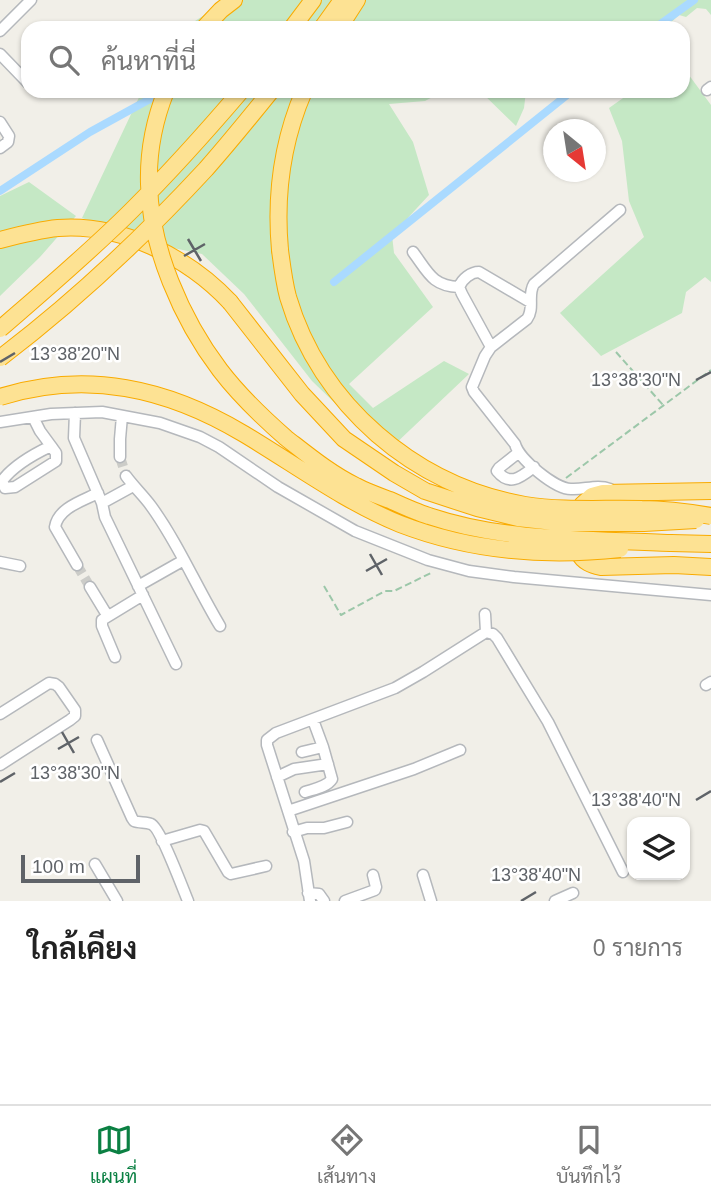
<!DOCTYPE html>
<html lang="th">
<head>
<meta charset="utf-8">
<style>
	body { margin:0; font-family:Helvetica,Sarabun,sans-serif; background:#f2f2f2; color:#222 }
	.controls { position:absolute; right:21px; bottom:21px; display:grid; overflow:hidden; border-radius:14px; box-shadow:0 2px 5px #0004 }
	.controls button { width:63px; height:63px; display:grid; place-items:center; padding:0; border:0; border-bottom:2px solid #e0e0e0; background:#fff; color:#222; font:35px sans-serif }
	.compass { position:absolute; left:543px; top:119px; width:63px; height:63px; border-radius:50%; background:#fff; box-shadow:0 2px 5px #0004; rotate:150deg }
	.scale { position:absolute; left:21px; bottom:18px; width:119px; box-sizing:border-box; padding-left:7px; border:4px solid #5f6368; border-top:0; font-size:19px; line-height:24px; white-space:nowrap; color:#5f6368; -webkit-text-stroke:5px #fff; paint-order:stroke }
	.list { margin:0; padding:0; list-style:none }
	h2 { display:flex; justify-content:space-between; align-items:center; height:91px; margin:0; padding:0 28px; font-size:30px }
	h2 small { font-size:23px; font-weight:400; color:#767676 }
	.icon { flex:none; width:38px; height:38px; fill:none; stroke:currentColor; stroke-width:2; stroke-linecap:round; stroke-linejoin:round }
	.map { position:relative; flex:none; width:711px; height:901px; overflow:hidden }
	.search { position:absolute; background:#fff; box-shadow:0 2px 5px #0004; left:21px; right:21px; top:21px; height:77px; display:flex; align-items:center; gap:18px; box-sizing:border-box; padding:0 24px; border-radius:21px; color:#767676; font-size:26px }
	.sheet { height:203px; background:#fff }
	nav { display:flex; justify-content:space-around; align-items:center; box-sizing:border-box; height:98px; border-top:2px solid #e0e0e0; background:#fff; font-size:19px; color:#767676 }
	nav a { display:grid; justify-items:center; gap:4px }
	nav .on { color:#0b8043 }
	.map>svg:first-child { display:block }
	.green { fill:#c5e8c5 }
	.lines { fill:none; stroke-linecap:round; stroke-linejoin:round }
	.canal { stroke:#aadaff; stroke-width:8 }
	.minor-tunnel { stroke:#ccccc8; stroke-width:10; stroke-dasharray:10 5; stroke-linecap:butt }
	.minor-casing { stroke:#b5b8bc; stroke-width:13 }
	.highway-casing { stroke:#f9ab00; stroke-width:18 }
	.path { stroke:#9cc7a9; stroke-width:2; stroke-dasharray:7 3.5; stroke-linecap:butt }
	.minor { stroke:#fff; stroke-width:10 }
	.highway { stroke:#fde293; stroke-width:16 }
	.highway-bridge-casing { stroke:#f9ab00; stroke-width:18; stroke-linecap:butt }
	.highway-bridge { stroke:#fde293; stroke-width:16 }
	.ticks { fill:none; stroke:#5f6368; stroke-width:2.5 }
	.ticks-label { font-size:18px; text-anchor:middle; fill:#5f6368; stroke:#fff; stroke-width:5; stroke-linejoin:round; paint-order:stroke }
</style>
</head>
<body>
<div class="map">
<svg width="711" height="901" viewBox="0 0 711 901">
	<rect width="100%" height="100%" fill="#f1efe8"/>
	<path class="green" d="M228 0H711V15L706 9 697 8 686 17 679 15 665 28H184Z
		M683 67 711 105V282L705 277 686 292 682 313 601 356 560 313 644 237 629 201 622 141 609 108 633 91H683Z
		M142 91H444L425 101 389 104 413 142 429 195 392 235 394 253 433 307 349 384 373 408 444 361 469 374 392 447 340 408 312 381 244 294 202 254 159 245 82 218Z
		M480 91H526L524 108 516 126Z
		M29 182 76 216 40 257 0 296V196Z"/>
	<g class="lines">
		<path class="canal" d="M655 28 694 0
			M0 191 90 132 150 99
			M334 282 572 91"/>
		<path class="minor-tunnel" d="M120 457 126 476
			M77 565 90 587"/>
		<g class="minor-casing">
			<path id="minor" d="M0 31 31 0
				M0 54 28 83
				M707 90 711 87
				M0 122 9 136 8 142 0 148
				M413 252C428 272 432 286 459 287
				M491 347 462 294 459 287C462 279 471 272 479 272L530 302
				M75 413 74 438 102 503 105 517 176 664
				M33 417 40 431 51 446C34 454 13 466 2 481L5 488 15 487 56 461V453L51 446
				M0 422 51 414 102 412 160 423 200 437 219 447 278 487 355 531 428 560 469 571 514 577 711 595
				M518 453 499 468 497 471C510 487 521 477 534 467
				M120 457V439L122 416
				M126 476C134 487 143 495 151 506 178 543 196 586 220 626
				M610 489C597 484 584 490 571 489 555 489 519 459 515 444L474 392 472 387 485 356 491 347 527 319C535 308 527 295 534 284L620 210
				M102 503 133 486
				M0 562 20 566
				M77 565 55 527C58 508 82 501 98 493
				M138 586 184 560
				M90 587 107 615
				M485 614 486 632
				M115 657 102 626V620L143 595
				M706 685 711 682
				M0 714 49 683 55 684 59 687 75 710V716L70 720 0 765
				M97 740 132 818 134 821C139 823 146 822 151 824 160 827 183 889 188 901
				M302 752 323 747
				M277 777 294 769 328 764
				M305 792C314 789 327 787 332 779L323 747 313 720
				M288 811 414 769 460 750
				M293 832 307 828H324L347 822
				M162 841 200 830 204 831 228 872 231 874 266 866
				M95 864 117 901
				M423 875 431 901
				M308 893 319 894 324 901
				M310 901 304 861 267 745V740L276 733 395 688 423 672 486 632 493 634 497 638 548 722 623 872
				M345 901 375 890 376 887 373 875
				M555 901 573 893"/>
		</g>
		<g class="highway-casing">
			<path id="highway" d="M204 28 221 10 234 0
				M292 28 313 0
				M322 28 342 0
				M339 28 357 0
				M0 240C19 235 38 230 58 228 120 223 188 257 230 302
				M280 250C275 195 282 142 304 91
				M711 491 603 493 592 496 582 505 579 553C583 562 592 565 601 567L674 565 711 567
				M671 543 711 544"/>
		</g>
		<path class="path" d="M616 352 663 405
			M566 478 711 370
			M324 586 341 615 385 591H394L433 572"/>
		<use href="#minor" class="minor"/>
		<use href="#highway" class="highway"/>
		<g class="highway-bridge-casing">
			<path id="highway-bridge" d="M166 91C154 121 148 151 149 184 150 247 182 320 220 370 239 395 262 417 286 438 308 455 331 474 356 486 367 492 379 496 390 500 403 506 416 512 429 516 506 542 591 539 671 543
				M280 250C282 266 284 282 288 297 320 405 415 486 525 505 563 511 603 508 642 509 665 509 688 512 711 516
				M230 302 302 394 344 439 394 473 425 491 477 508 518 518 563 523H644L696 520
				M0 329C45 290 90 252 132 210 170 172 206 132 241 91
				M0 358C74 302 143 237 206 169 228 144 250 117 271 91
				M0 397C87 370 167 388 244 434 296 465 344 501 400 524 470 551 547 557 620 549"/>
		</g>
		<use href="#highway-bridge" class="highway-bridge"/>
	</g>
	<path class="ticks" d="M188 239 201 261M184 256 205 244M0 362 15 353M696 380 711 372M370 554 382 575M366 571 387 559M62 732 74 753M58 749 79 737M0 782 15 773M696 800 711 791M521 901 536 892"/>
	<g class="ticks-label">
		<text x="75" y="360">13°38'20"N</text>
		<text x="636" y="386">13°38'30"N</text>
		<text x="75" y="779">13°38'30"N</text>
		<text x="636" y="806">13°38'40"N</text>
		<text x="536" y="881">13°38'40"N</text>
	</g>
</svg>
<div class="controls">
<button><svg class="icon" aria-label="layers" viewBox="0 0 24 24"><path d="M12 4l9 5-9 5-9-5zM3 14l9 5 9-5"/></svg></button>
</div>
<svg class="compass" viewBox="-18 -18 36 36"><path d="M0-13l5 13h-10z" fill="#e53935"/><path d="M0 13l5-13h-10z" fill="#767676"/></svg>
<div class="scale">100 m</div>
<div class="search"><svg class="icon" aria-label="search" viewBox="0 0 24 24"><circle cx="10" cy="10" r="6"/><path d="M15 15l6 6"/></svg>ค้นหาที่นี่</div>
</div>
<section class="sheet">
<h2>ใกล้เคียง<small>0 รายการ</small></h2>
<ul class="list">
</ul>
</section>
<nav>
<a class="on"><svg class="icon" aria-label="map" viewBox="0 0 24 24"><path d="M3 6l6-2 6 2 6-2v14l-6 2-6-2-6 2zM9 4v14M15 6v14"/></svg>แผนที่</a>
<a><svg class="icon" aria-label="directions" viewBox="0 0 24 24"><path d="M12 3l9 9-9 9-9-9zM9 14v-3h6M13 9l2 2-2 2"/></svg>เส้นทาง</a>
<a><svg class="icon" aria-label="saved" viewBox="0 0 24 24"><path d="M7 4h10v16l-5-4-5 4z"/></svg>บันทึกไว้</a>
</nav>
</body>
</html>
